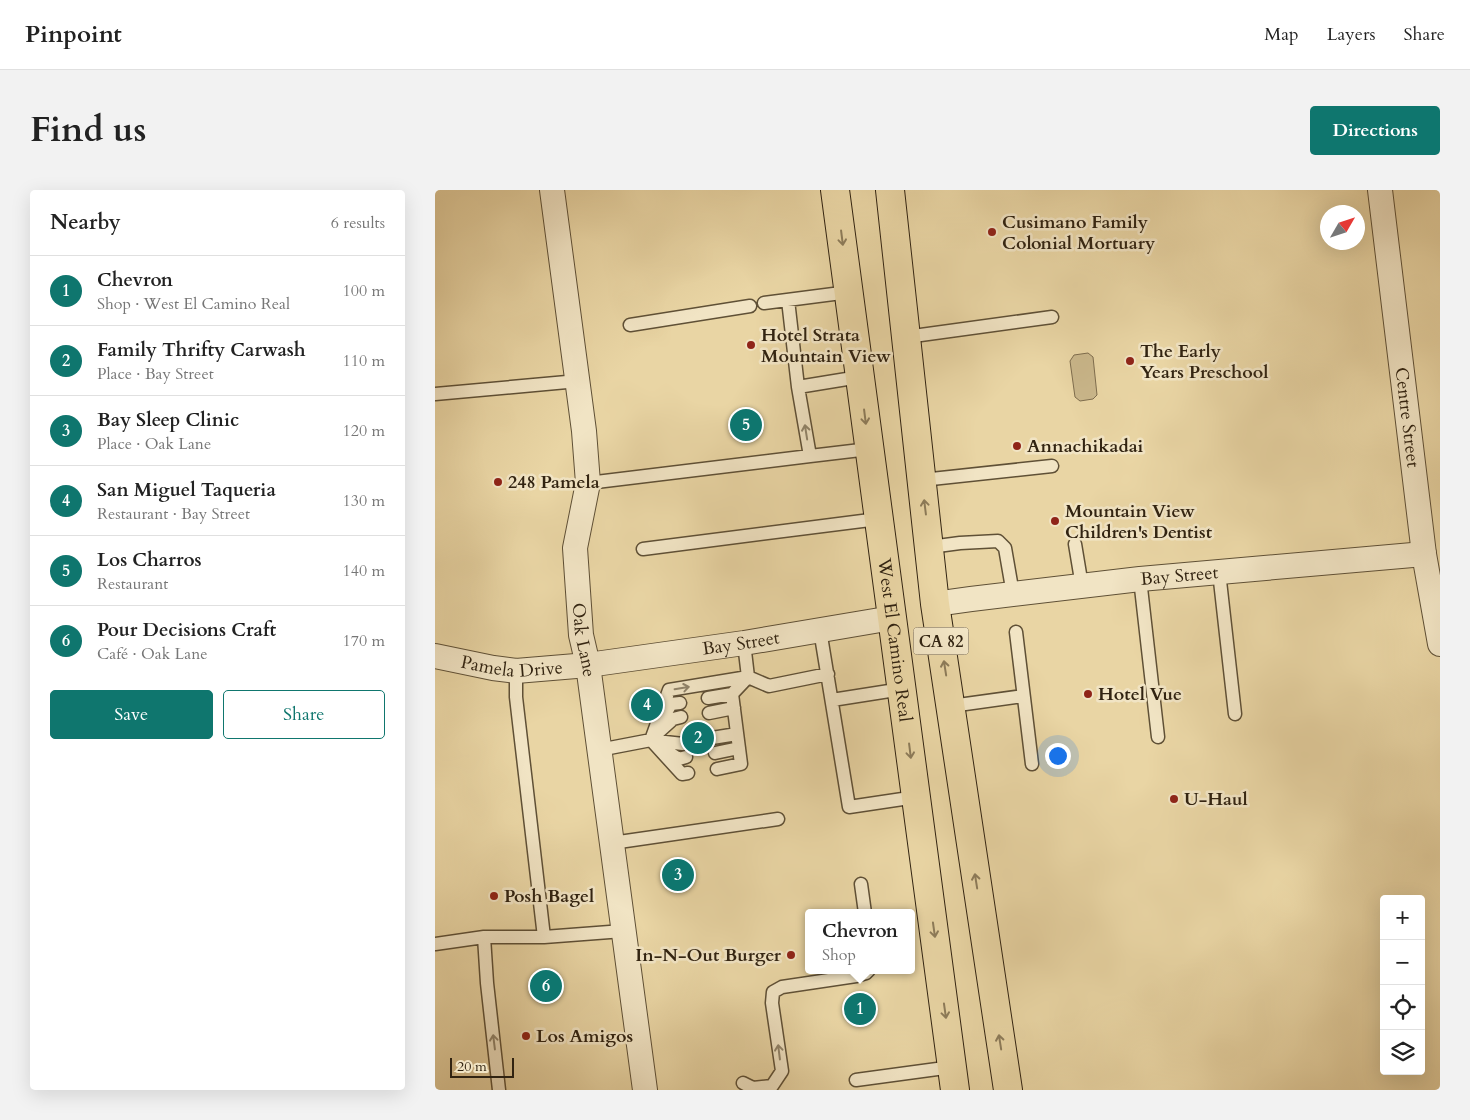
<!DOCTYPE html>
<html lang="en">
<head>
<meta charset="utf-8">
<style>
	body { margin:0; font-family:Cardo,serif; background:#f2f2f2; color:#222 }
	.controls { position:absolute; right:15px; bottom:15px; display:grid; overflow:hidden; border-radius:5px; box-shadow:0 5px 20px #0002 }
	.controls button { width:45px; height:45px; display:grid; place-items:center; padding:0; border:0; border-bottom:1px solid #e0e0e0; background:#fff; color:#222; font:25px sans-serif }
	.compass { position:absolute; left:885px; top:15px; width:45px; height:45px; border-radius:50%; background:#fff; box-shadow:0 5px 20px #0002; rotate:51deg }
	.scale { position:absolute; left:15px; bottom:12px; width:64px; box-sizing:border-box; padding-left:5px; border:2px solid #312311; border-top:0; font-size:14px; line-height:18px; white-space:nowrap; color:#312311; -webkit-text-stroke:4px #f1e4c4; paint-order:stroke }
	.you { position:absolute; left:622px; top:565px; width:18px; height:18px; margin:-12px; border:4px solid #fff; border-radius:50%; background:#1a73e8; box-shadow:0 0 0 8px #1a73e833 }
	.badge { display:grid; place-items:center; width:32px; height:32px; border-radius:50%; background:#0f766e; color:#fff; font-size:16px; font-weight:700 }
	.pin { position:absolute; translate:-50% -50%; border:2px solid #fff; box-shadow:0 1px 5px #0006 }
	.popup { position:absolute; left:370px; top:719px; width:110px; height:65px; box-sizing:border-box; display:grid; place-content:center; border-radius:5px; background:#fff; filter:drop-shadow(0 1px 4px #0005); font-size:16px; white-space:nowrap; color:#767676 }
	.popup b { font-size:19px; color:#222 }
	.popup::after { content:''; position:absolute; left:50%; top:100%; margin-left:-10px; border:10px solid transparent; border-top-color:#fff }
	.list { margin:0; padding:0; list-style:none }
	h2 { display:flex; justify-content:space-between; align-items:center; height:65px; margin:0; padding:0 20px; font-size:21px }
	h2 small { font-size:16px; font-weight:400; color:#767676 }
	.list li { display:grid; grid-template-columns:32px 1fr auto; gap:15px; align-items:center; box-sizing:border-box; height:70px; padding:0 20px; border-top:1px solid #e0e0e0 }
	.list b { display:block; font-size:19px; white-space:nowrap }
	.list p { margin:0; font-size:16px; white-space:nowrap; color:#767676 }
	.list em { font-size:16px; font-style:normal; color:#767676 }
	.actions { display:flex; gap:10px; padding:15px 20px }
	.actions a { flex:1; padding:11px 0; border:1px solid #0f766e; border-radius:5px; text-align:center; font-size:18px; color:#0f766e }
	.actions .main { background:#0f766e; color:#fff }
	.icon { flex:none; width:28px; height:28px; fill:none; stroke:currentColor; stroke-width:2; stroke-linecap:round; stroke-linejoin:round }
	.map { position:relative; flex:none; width:1005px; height:900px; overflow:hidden; border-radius:5px }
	header { display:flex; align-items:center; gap:30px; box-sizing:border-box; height:70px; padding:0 25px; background:#fff; border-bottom:1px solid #e0e0e0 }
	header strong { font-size:24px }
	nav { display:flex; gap:28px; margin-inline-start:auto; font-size:18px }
	.intro { display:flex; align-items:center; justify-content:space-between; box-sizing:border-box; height:120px; padding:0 30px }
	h1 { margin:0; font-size:35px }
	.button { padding:12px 22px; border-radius:5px; background:#0f766e; color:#fff; font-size:18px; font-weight:700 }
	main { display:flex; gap:30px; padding:0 30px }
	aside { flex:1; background:#fff; border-radius:5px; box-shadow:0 5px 20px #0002 }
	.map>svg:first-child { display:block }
	.green { fill:#cab78b; stroke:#7e6d4e }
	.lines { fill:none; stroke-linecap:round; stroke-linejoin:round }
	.service-casing { stroke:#5f5036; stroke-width:15 }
	.minor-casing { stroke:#5f5036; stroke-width:26 }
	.primary-casing { stroke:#312311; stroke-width:30 }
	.service { stroke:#f1e4c4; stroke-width:12 }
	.minor { stroke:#f1e4c4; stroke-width:24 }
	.primary { stroke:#e9d5a4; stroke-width:28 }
	.oneway { stroke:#8d7c5a }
	.oneway2 { stroke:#91846a }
	.poi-dot { fill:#8f2418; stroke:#f1e4c4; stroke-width:2 }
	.labels { text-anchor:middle; stroke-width:5; stroke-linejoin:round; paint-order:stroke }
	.shield { fill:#f1e4c4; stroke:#6b5d47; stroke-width:1 }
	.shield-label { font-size:16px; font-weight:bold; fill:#312311 }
	.poi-label { font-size:18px; font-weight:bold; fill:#312311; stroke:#f1e4c4; text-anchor:start }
	.street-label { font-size:18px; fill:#312311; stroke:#f1e4c4 }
</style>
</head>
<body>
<header>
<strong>Pinpoint</strong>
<nav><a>Map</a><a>Layers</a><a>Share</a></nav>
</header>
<div class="intro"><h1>Find us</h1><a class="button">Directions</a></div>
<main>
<aside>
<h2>Nearby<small>6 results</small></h2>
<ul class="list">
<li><span class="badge">1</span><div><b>Chevron</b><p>Shop · West El Camino Real</p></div><em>100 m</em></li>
<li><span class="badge">2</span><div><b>Family Thrifty Carwash</b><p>Place · Bay Street</p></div><em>110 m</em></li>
<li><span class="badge">3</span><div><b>Bay Sleep Clinic</b><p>Place · Oak Lane</p></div><em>120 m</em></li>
<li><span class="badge">4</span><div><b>San Miguel Taqueria</b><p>Restaurant · Bay Street</p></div><em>130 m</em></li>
<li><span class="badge">5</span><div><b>Los Charros</b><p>Restaurant</p></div><em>140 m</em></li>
<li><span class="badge">6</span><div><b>Pour Decisions Craft</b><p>Café · Oak Lane</p></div><em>170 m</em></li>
</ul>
<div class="actions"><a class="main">Save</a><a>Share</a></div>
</aside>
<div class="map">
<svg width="1005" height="900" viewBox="0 0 1005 900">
	<rect width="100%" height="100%" fill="#e9d5a4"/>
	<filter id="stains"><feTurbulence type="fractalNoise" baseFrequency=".004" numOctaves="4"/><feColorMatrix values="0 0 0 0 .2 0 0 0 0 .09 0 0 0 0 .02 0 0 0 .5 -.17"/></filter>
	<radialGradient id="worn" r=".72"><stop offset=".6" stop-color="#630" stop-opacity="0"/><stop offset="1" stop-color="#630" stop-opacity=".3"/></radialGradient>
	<path class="green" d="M653 163 658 167 662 205 658 209 645 211 640 207 635 171 639 165Z"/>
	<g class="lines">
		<g class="service-casing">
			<path id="service" d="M353 110 363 197
				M329 113 414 102
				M195 135 315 116
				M471 147 617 127
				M424 187 363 197 375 266 434 259
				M0 204 143 191
				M487 290 617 276
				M153 293 375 266
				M640 354 647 396
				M495 357 525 353 563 351 570 358 578 404
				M208 359 443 329
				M784 382 800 524
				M705 389 723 547
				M385 440 414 617 481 607
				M581 442 597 574
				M81 481V507L109 747
				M273 508 297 504
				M397 510 467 499
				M516 516 588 506
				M274 523 299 518
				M229 526 236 514 245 513
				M217 548 238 529 246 527
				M277 548 302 544
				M216 550 247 584 253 583
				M221 551 248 554
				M164 560 216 550 234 500 313 487 334 496 393 484
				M230 560 244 569 251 567
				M280 563 304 558
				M282 579 306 574 297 504 313 487 309 453
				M177 653 343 629
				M426 694 430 723
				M49 747 52 793 64 900
				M0 754 49 747H109L188 741
				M421 890 517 877
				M308 893 318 898 337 896 347 881 337 813 338 802 347 797 421 786 431 783 434 780"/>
		</g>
		<g class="minor-casing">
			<g id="minor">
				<path id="s1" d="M117 0 149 241 153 293 140 358 146 445 153 475 210 900"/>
				<path id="s2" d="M945 0 989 364 1005 454"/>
				<path id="s3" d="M500 414 536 409 705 389 989 364"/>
				<path id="s4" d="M0 466 58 478 81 481 153 475 309 453 457 428"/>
			</g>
		</g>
		<g class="primary-casing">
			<g id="primary">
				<path id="s5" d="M400 0 520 900"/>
				<path d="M455 0 500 414 573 900"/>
			</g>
		</g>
		<use href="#service" class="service"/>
		<use href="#minor" class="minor"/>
		<use href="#primary" class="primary"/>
	</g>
	<defs><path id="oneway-shaft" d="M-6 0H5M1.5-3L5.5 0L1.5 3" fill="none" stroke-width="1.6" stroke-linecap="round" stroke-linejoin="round" transform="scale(1.25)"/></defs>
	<g class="oneway">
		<use href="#oneway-shaft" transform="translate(407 48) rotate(83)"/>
		<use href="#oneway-shaft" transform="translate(430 227) rotate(83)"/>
		<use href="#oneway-shaft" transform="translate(490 317) rotate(-97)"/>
		<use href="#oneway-shaft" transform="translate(510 478) rotate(-99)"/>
		<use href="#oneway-shaft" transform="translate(475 561) rotate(83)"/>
		<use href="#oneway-shaft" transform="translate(541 691) rotate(-99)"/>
		<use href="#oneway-shaft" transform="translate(499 740) rotate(82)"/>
		<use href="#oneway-shaft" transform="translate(510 821) rotate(82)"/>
		<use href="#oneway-shaft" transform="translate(565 852) rotate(-99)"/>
	</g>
	<g class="oneway2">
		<use href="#oneway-shaft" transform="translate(371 242) rotate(-99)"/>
		<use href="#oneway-shaft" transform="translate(247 498) rotate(-9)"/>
		<use href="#oneway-shaft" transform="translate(59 852) rotate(-97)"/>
		<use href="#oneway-shaft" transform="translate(344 862) rotate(-97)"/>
	</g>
	<g class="poi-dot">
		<circle cx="557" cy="42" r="5"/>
		<circle cx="316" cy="155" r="5"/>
		<circle cx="695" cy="171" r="5"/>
		<circle cx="582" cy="256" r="5"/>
		<circle cx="63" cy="292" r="5"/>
		<circle cx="620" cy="331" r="5"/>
		<circle cx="653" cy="504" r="5"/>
		<circle cx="739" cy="609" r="5"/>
		<circle cx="59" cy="706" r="5"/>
		<circle cx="356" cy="765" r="5"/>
		<circle cx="91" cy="846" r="5"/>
	</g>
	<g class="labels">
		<rect class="shield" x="478.5" y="437.5" width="55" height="27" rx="4"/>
		<g class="shield-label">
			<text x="506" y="457">CA 82</text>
		</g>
		<g class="poi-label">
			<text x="567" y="38">Cusimano Family<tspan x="567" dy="21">Colonial Mortuary</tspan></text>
			<text x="326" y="151">Hotel Strata<tspan x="326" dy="21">Mountain View</tspan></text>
			<text x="705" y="167">The Early<tspan x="705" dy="21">Years Preschool</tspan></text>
			<text x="592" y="262">Annachikadai</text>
			<text x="73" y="298">248 Pamela</text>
			<text x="630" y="327">Mountain View<tspan x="630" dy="21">Children's Dentist</tspan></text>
			<text x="663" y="510">Hotel Vue</text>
			<text x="749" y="615">U-Haul</text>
			<text x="69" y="712">Posh Bagel</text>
			<text x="346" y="771" text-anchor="end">In-N-Out Burger</text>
			<text x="101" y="852">Los Amigos</text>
		</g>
		<g class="street-label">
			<text dy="6" stroke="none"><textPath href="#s2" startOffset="229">Centre Street</textPath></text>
			<text dy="6" stroke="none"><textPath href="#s3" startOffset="246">Bay Street</textPath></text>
			<text dy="6" stroke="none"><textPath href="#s1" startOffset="454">Oak Lane</textPath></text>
			<text dy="6" stroke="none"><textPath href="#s5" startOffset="454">West El Camino Real</textPath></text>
			<text dy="6" stroke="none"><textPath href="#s4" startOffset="309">Bay Street</textPath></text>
			<text dy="6" stroke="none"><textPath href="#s4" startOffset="78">Pamela Drive</textPath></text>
		</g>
	</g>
	<rect width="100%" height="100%" filter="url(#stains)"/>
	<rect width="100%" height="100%" fill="url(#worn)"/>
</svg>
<div class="controls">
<button>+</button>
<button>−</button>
<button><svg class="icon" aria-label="locate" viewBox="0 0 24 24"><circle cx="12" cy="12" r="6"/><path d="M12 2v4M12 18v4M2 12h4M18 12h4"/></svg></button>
<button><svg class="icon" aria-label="layers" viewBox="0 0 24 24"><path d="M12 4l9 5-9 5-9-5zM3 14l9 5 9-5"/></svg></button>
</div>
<svg class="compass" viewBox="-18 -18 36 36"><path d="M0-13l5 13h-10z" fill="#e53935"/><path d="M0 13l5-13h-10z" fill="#767676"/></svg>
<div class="scale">20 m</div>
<div class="you"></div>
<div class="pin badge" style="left:425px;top:819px">1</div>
<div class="popup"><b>Chevron</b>Shop</div>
<div class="pin badge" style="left:263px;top:548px">2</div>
<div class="pin badge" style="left:243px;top:685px">3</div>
<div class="pin badge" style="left:212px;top:515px">4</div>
<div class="pin badge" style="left:311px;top:235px">5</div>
<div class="pin badge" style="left:111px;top:796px">6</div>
</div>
</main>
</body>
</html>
